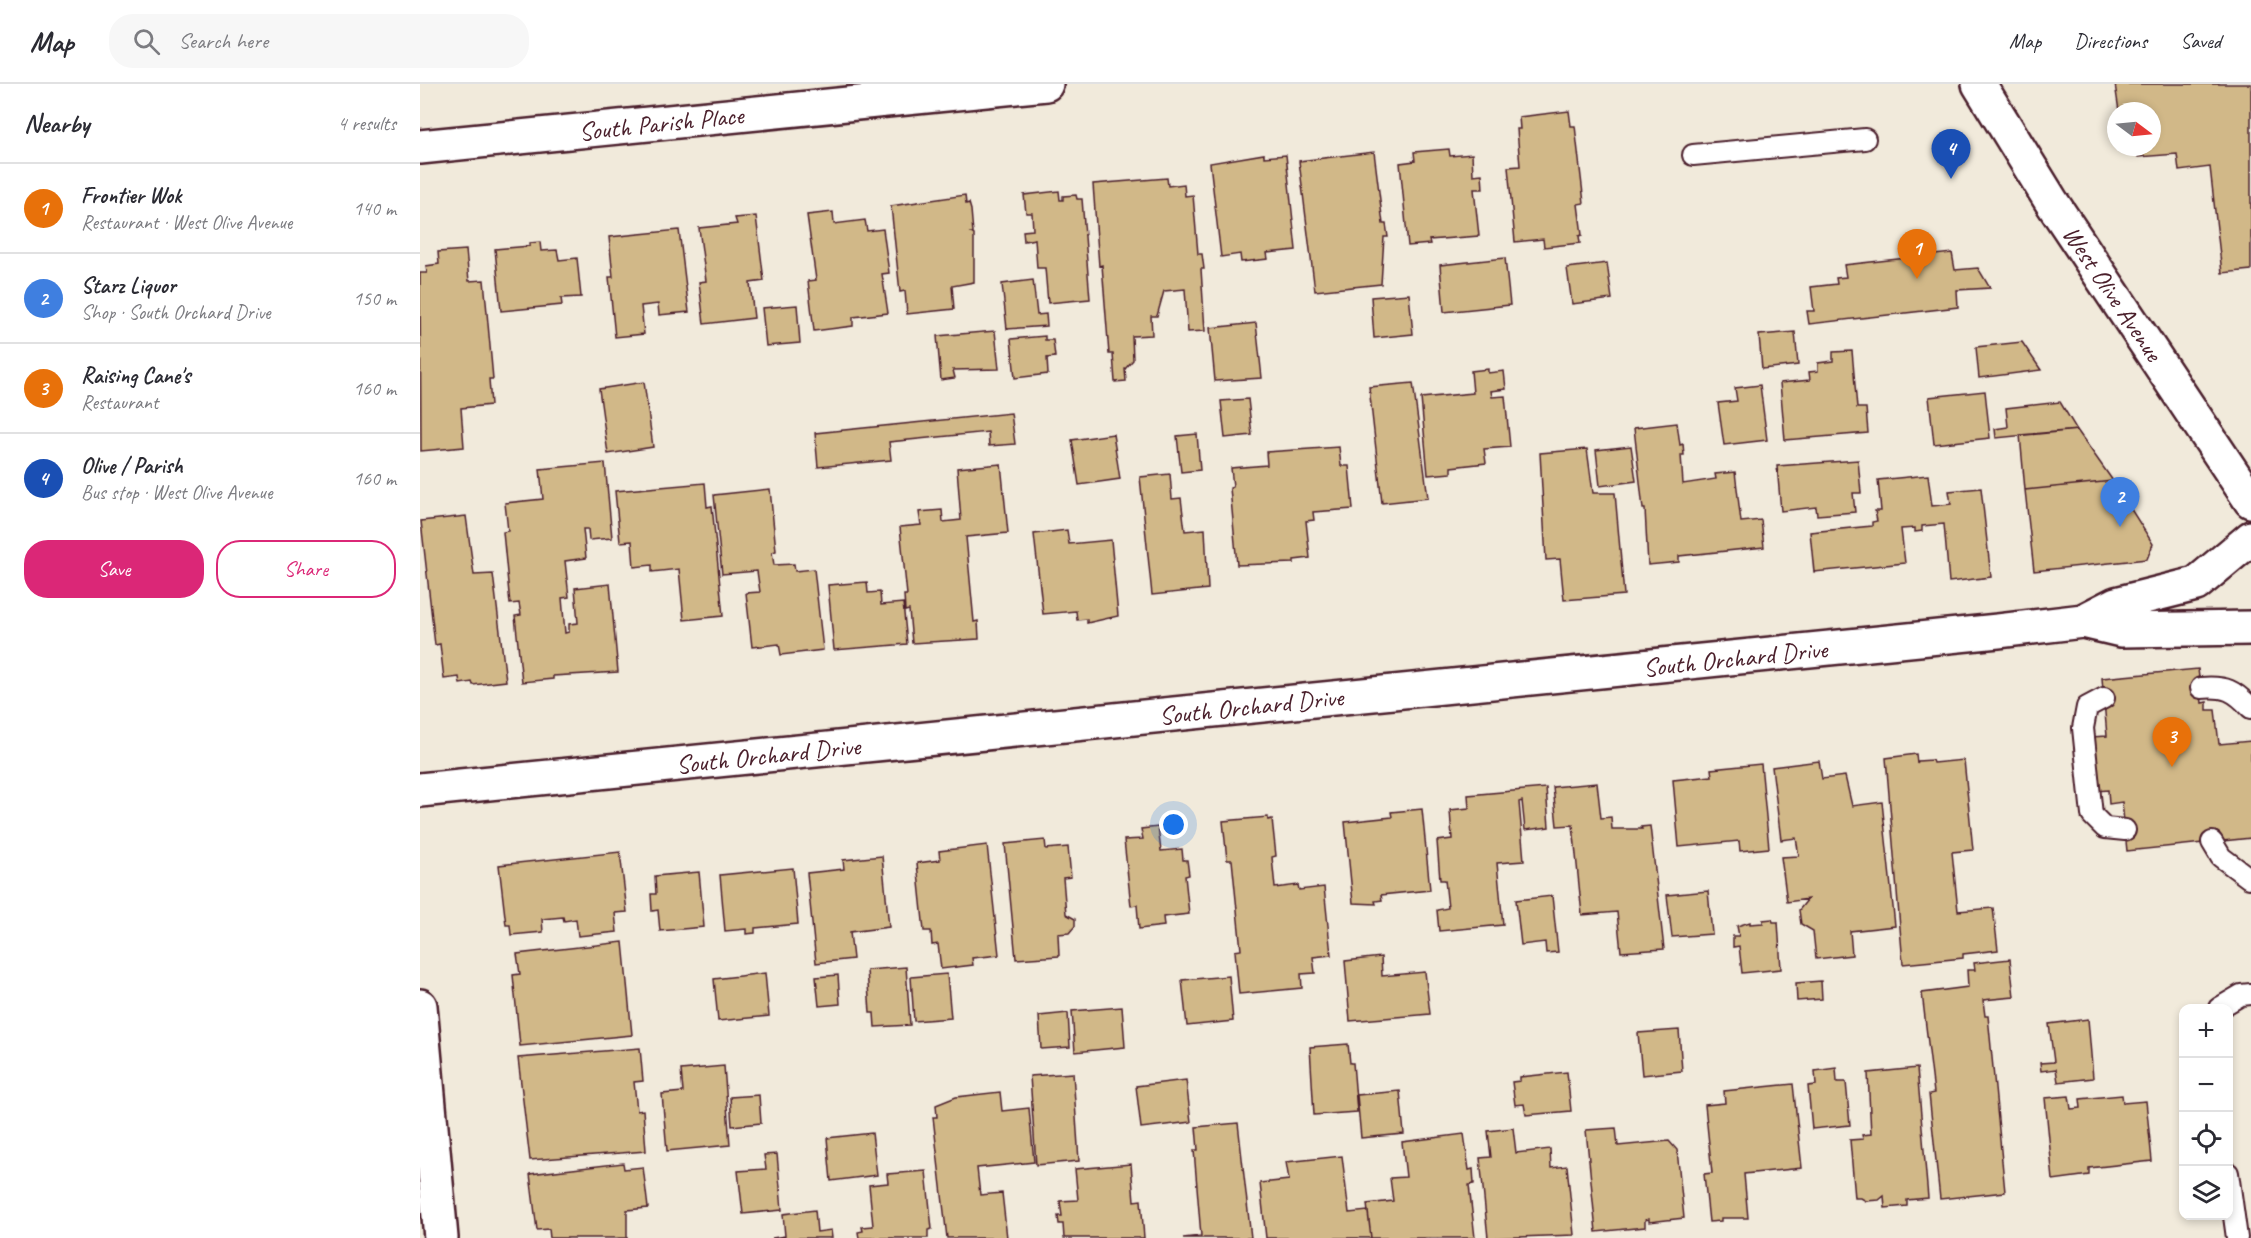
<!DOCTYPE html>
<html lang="en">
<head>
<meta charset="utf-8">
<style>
	body { margin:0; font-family:Caveat,sans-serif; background:#f7f7f7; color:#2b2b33 }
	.controls { position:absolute; right:18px; bottom:18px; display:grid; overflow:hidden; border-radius:12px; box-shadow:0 3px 9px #0003 }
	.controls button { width:54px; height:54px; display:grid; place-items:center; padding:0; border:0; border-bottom:2px solid #e1e1e2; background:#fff; color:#2b2b33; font:30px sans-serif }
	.compass { position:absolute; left:1687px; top:18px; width:54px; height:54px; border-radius:50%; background:#fff; box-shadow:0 3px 9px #0003; rotate:106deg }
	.you { position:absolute; left:754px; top:741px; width:21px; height:21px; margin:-15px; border:4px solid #fff; border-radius:50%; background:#1a73e8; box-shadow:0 0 0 9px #1a73e833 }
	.badge { display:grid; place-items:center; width:39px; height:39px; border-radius:50%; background:#db2777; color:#fff; font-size:20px; font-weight:700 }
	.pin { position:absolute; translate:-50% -50px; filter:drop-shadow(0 2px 3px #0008) }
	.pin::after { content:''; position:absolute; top:32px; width:21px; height:18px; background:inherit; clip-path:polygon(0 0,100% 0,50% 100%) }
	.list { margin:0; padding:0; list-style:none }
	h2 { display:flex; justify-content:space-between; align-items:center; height:78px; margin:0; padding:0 24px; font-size:26px }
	h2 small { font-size:20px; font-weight:400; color:#7c7c81 }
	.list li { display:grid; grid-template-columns:39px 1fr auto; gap:18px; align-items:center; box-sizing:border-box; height:90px; padding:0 24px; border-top:2px solid #e1e1e2 }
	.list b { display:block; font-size:22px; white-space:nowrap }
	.list p { margin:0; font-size:20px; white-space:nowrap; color:#7c7c81 }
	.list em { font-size:20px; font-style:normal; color:#7c7c81 }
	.actions { display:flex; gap:12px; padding:18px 24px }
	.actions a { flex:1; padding:14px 0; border:2px solid #db2777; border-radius:24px; text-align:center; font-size:21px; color:#db2777 }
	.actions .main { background:#db2777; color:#fff }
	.icon { flex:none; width:33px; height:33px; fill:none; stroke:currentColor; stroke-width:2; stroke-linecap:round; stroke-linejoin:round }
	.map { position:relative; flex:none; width:1831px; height:1154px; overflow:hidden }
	header { display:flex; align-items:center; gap:36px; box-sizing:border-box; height:84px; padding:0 30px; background:#fff; border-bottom:2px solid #e1e1e2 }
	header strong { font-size:28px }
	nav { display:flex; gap:33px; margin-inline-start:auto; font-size:21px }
	.search { width:420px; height:54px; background:#f7f7f7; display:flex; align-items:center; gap:15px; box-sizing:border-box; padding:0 21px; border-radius:24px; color:#7c7c81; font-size:22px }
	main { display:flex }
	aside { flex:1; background:#fff }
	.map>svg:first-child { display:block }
	.building { fill:#d1b888; stroke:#4a1f2b; stroke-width:1.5 }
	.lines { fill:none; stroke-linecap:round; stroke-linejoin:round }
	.service-casing { stroke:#4a1f2b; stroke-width:24 }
	.minor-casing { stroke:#4a1f2b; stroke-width:38 }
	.secondary-casing { stroke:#4a1f2b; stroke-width:38 }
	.service { stroke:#fff; stroke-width:20 }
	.minor { stroke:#fff; stroke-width:33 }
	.secondary { stroke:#fff; stroke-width:33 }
	.labels { text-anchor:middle; stroke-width:6; stroke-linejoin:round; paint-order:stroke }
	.street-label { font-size:26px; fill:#4a1f2b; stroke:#fff }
</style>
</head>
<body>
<header>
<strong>Map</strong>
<div class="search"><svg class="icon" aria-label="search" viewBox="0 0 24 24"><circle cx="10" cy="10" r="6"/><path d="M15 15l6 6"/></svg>Search here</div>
<nav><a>Map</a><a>Directions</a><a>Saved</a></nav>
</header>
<main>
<aside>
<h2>Nearby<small>4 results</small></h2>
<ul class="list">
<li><span class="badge" style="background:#e8710a">1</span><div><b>Frontier Wok</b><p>Restaurant · West Olive Avenue</p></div><em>140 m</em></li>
<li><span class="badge" style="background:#3f7fe0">2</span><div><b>Starz Liquor</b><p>Shop · South Orchard Drive</p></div><em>150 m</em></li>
<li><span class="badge" style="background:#e8710a">3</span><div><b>Raising Cane's</b><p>Restaurant</p></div><em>160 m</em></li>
<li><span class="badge" style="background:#1a4fb4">4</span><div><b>Olive / Parish</b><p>Bus stop · West Olive Avenue</p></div><em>160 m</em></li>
</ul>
<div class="actions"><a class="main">Save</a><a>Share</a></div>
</aside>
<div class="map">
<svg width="1831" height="1154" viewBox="0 0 1831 1154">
	<rect width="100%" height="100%" fill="#f1eadb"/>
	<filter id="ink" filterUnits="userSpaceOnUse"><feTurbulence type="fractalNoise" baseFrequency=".0167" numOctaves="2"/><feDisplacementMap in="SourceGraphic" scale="12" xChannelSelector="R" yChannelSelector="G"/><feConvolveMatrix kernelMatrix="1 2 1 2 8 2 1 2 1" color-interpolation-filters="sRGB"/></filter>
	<g filter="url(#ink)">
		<path class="building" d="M1695 0H1831V186L1802 189 1790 83 1759 87 1757 70 1718 73 1716 63H1732V27H1699Z
			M1149 27 1151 42H1155L1164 119 1158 120 1162 151 1159 152 1160 159 1124 163 1123 155 1095 158 1088 83 1100 82 1097 45H1100L1099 33Z
			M1029 65 1030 72 1052 70 1053 91 1062 90 1063 105H1054L1059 152 1009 156 1010 160 988 162 980 79 995 77 994 68Z
			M954 68 963 140H966L968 153H964L961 200 895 207 879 77Z
			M844 70V73L866 71 876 166 847 169 848 175 821 178 820 170 801 173 790 79Z
			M747 94 748 102 764 100 765 112 773 111 778 170H782L784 185H781L785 247 768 248 765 205 744 207 737 232H731L732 251 712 252 713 276 705 285 706 297 695 298 693 270H689L682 181 679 182 673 100Z
			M639 107 640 116H643V112L656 111 657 115H662L670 215 628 219 625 184H617L615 155 604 157 603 147 613 146 612 129H606L604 111Z
			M545 111 546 120 549 119 551 126 553 149H551L554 151V198L532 202 534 225 487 230 485 207 480 208 471 122Z
			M413 128 414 140 445 136 447 147 463 145 469 189 462 190 468 229 433 233V242L394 247 388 197 396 196 387 131Z
			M336 132 344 197 330 199 334 234 284 240 279 198 286 197 279 144 317 140 315 134Z
			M259 146 269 228 239 231 238 220 221 222 224 250 195 253 189 193H193L189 153Z
			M120 158 121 167 137 166 139 176 157 174 161 213 141 214 142 221 81 227 75 165 110 162V159Z
			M46 166 49 197 64 196 73 295H69L71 321 41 324 44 363 1 367 0 189H7L6 182 19 180 18 168Z
			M1532 169 1535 186 1558 184 1570 204 1537 206 1538 223 1389 240 1387 227H1394L1391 203 1417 200 1416 194 1426 193 1424 181Z
			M1085 174 1090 221 1024 228 1020 181Z
			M1187 179 1192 215 1152 220 1147 184Z
			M613 196 617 231 626 230 627 242 587 245 582 200Z
			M989 210 993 250 954 254 951 213Z
			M377 221 380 259 346 262 342 224Z
			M836 239 842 294 795 297 790 244Z
			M575 247 579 285 533 286 535 294 521 296 517 252Z
			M1375 248 1378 281 1342 285 1339 251Z
			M625 252V256H633L635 273 627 274 628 290 595 294 591 255Z
			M1602 258 1621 286 1559 294 1556 263Z
			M1432 267 1437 324H1446L1448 349 1365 356 1360 299 1390 296 1389 288 1398 287V279L1413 277V268Z
			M1068 285V289L1084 287 1086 305 1071 307 1072 313 1085 312 1090 363 1064 365 1066 379 1031 383V389L1008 391 1001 314 1053 309 1051 287Z
			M224 298 233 363 188 370 179 305Z
			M993 299 1008 414 962 419 949 303Z
			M1340 301 1347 356 1304 361 1298 319 1317 317 1315 304Z
			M1565 307 1570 354 1514 360 1509 313Z
			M828 315 832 351 805 354 801 317Z
			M1640 318 1657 346 1576 354 1575 345 1588 343 1586 324Z
			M591 329 595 360 569 362 568 348 469 358 471 376 398 383 395 349Z
			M1257 339 1260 361 1263 360 1264 371H1261L1263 400 1296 395 1295 390 1315 388 1321 438 1341 436 1344 463 1259 472V478L1228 481 1225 425H1223L1214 344Z
			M1657 346 1693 397 1605 406 1600 351Z
			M693 350 700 395 659 401 652 356Z
			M777 350 780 386 761 388 757 352Z
			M1211 362 1216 397 1180 402 1176 366Z
			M919 363 921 382H929L933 425 893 428 894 436 886 437 890 474 874 476V479L817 481 810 404 813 403 811 384 847 381 846 368Z
			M1167 365 1173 409H1195L1204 511 1144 516 1140 475 1126 476 1120 369Z
			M1438 376 1441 409H1433L1435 428 1397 431 1396 423 1361 427 1357 382Z
			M185 379 192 454 169 456 168 445H163L166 474 145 477 149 513 142 514 145 549 149 548V540L158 539 155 504 190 500 198 588 133 592V595L102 598 95 532 101 531 99 519 90 520 83 448 88 447 85 419 123 415 120 385Z
			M581 380 588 449 546 453 554 538 558 537 559 555 492 559 489 526 485 527 484 511H487L480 443 501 441 499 428 522 426 523 438 541 436 537 384Z
			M750 390 752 415 761 414 765 447 785 445 788 505 732 511 720 393Z
			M1508 391 1512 422 1531 420 1529 407 1561 404 1571 493 1529 498 1524 440 1502 442V447L1495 448V444L1481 445 1485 479 1394 488 1390 448 1452 442V438L1457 437 1455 427H1461L1458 396Z
			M1693 397 1733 460 1727 475 1614 487 1605 406Z
			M285 399 287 423 292 422 303 532 264 536 259 485 232 488V481L214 483 212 457 200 458 195 407Z
			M350 405 356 467 352 468 354 481 374 480 375 487 394 485 403 566 361 571 359 560 332 563 326 509 340 508 337 487 302 490 294 411Z
			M46 432 54 491 73 490 86 597 53 601 52 598 40 600 39 593 24 595 20 560 15 561 1 437Z
			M647 446 649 460 691 456 698 532 667 539V535L657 536 656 527 623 530 614 450Z
			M447 498 448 509 460 508 461 521 483 519 487 560 414 566 408 501Z
			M1778 585 1782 619 1787 618V626H1795L1799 660 1831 657V754L1707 767 1702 718 1689 720 1688 706 1676 707 1671 653 1687 652 1682 594Z
			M1496 670 1497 680 1498 677 1512 676 1513 679 1544 676 1553 766 1532 768 1538 827 1573 824 1578 866 1543 870V874L1483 880 1466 674Z
			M1399 677 1402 695 1425 692 1432 722 1462 718 1475 842 1430 847 1432 871 1396 875 1393 847 1381 840 1379 826 1388 815 1367 818 1361 773 1379 772 1376 754 1361 756 1352 683Z
			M1341 680 1349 764 1320 767 1319 757 1259 763 1253 696 1292 692 1291 685Z
			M1177 699 1181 734 1191 733 1192 745H1222L1221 743 1230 742 1244 865 1201 868 1197 828 1162 831 1153 741 1137 742 1133 703Z
			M1126 704 1129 743 1105 746 1102 717 1099 718 1104 777 1077 779 1083 841 1019 847 1017 826 1028 824 1025 796H1020L1017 757 1032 755 1030 726 1049 724 1048 711Z
			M1002 725 1010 806 961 811 962 816 955 817 956 820 933 819 925 738 972 733 971 728Z
			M848 733V736L852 735 856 772 852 773 855 804 878 801 879 806 904 803 911 871 893 873 895 889 881 890 882 904 819 910 815 867 821 866 812 776H807L803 737Z
			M738 743 741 767 762 765 763 776H767L769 791 765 792 769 830 743 833 744 842 719 845 717 821 711 822 704 756 723 755 721 745Z
			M625 756 626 765 648 763 651 793 643 794 646 830 655 835V842L649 849 638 850 639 872 596 875 585 760Z
			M567 761 579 871 552 874 553 881 521 885 518 860 512 861 511 847H504L497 779 520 776 519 767Z
			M200 768 207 828 195 829 197 848 158 852 156 835 144 837 143 833 122 835 123 848 91 851 90 841H86L79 781Z
			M462 772 469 843 430 848 433 875 396 879 387 789 424 785 423 776Z
			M373 784 378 840 335 844V849L326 850V845L305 847 300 791Z
			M279 788 284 843 240 847 238 826 232 827 231 810H236L235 792Z
			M1288 807 1292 850 1252 853 1247 811Z
			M1132 812 1138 868 1126 869 1125 858 1101 861 1096 816Z
			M1352 835 1353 838H1358L1361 885 1322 889 1319 862 1313 863V852H1319L1317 842 1330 838V840L1343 839V836Z
			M203 858 212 951 100 962 93 891 100 890 97 870Z
			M961 873 962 892 1005 888 1010 930 930 937 925 877Z
			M1590 875 1594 913 1563 916 1565 932H1568L1585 1108 1520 1115 1509 1010 1514 1009 1502 909 1548 903 1547 886H1555L1554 879Z
			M486 883 490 941 455 943 454 929H450L447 886Z
			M345 889 349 932 298 937 294 895Z
			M527 890 531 934 494 937 491 893Z
			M418 891 420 920 399 922 396 893Z
			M809 892 813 937 767 942 762 896Z
			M1401 897 1402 915 1377 917 1376 899Z
			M702 923 705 963 655 968 652 927Z
			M648 929 650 963 621 965 619 932Z
			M1668 935 1673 994 1638 998 1636 985 1621 987 1620 979 1634 978 1629 940Z
			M1259 946 1262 987 1222 991 1218 949Z
			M928 960 930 979H933L937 1028 894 1031 890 963Z
			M220 964 223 997 214 998 217 1027 223 1026 226 1067 110 1076 98 974Z
			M304 982 310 1061 247 1067 242 1010 263 1008 261 986Z
			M1416 984 1417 998H1426L1430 1041 1392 1045 1388 1002 1396 1001 1395 987Z
			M1497 984 1508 1114 1487 1116V1122L1465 1124 1464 1112 1459 1116 1446 1117 1441 1114H1435L1430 1056 1443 1055 1442 1051 1451 1050 1448 989Z
			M1147 988 1151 1027 1106 1031 1104 1020 1095 1021 1092 998 1100 997V993Z
			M653 989 659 1077 616 1081 610 992Z
			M766 996 771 1038 721 1044 716 1002Z
			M1373 1000 1382 1084 1324 1090 1328 1134H1301V1137L1289 1138 1284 1090 1292 1089 1285 1021 1305 1019 1304 1007Z
			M980 1007 984 1050 941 1054 937 1011Z
			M580 1008 582 1027 609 1024 614 1078 557 1084 560 1111 582 1109 587 1154H527L513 1033H517L516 1021 536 1013Z
			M339 1011 341 1039 312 1042 310 1013Z
			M1702 1011 1703 1019 1726 1017 1732 1077 1669 1084V1091L1633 1096 1625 1014 1649 1012 1651 1025 1661 1024 1660 1015Z
			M818 1039 831 1154H763L781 1152 774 1066H778L776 1043Z
			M1093 1044 1096 1069 1130 1065 1131 1084 1147 1082 1154 1151 1068 1154 1060 1074 1071 1073 1068 1047Z
			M1196 1044 1198 1062 1249 1057 1257 1066 1264 1134 1229 1138V1135L1225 1136V1143L1176 1148 1166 1046Z
			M452 1049 457 1091 411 1097 407 1054Z
			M1044 1050 1049 1086 1053 1085 1054 1100 1049 1101 1055 1154H951L947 1120 973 1117 970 1094 986 1093 982 1058Z
			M357 1070 362 1126 323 1130 318 1087 346 1085 344 1071Z
			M922 1072 929 1129 948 1127 951 1154H846L840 1099 869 1096 866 1078Z
			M203 1079 204 1085 223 1083 228 1124 207 1126V1154H130L129 1145 117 1146 110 1090Z
			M711 1080 714 1117 721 1116 724 1154H644L643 1140H639L638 1132H642L640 1117 658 1116 655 1085Z
			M506 1087 512 1145 508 1146V1154H439L438 1148 443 1147 442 1143 453 1142 449 1101 468 1099 467 1090Z
			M395 1126 397 1148 411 1146 412 1154H352L365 1152 363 1130Z"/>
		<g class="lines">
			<g class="service-casing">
				<path id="service" d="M1273 71 1445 55
					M1781 604C1806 602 1814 606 1831 624
					M1684 614 1667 623 1663 644 1672 731 1685 744 1705 746
					M1792 758 1801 773 1829 794
					M1799 924 1821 911 1831 910
					M1808 1089 1817 1154"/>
			</g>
			<g class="minor-casing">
				<path id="minor" d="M0 63 626 0
					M1663 537 1701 546 1831 544
					M0 706 1578 547 1663 537 1696 520 1776 500 1831 454
					M0 922 21 1154"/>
			</g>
			<g class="secondary-casing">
				<path id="secondary" d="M1559 0 1631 117 1831 417"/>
			</g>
			<use href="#service" class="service"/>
			<use href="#minor" class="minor"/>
			<use href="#secondary" class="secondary"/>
		</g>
	</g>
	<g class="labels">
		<g class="street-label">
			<text transform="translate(241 39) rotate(-6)" y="9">South Parish Place</text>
			<text transform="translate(1693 209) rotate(56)" y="9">West Olive Avenue</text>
			<text transform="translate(1315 574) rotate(-6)" y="9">South Orchard Drive</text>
			<text transform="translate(831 622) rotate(-6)" y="9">South Orchard Drive</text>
			<text transform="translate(348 671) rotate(-6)" y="9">South Orchard Drive</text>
		</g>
	</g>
</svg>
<div class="controls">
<button>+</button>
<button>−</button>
<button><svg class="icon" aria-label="locate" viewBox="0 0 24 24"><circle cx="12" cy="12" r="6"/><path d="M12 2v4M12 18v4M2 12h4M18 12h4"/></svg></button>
<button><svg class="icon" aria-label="layers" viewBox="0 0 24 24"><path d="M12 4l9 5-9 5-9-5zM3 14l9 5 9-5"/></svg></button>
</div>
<svg class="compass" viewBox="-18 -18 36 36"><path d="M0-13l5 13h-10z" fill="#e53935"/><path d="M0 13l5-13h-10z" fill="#7c7c81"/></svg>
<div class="you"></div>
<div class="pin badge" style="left:1497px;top:195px;background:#e8710a">1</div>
<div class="pin badge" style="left:1700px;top:443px;background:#3f7fe0">2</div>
<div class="pin badge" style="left:1752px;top:683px;background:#e8710a">3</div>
<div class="pin badge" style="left:1531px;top:95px;background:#1a4fb4">4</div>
</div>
</main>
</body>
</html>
